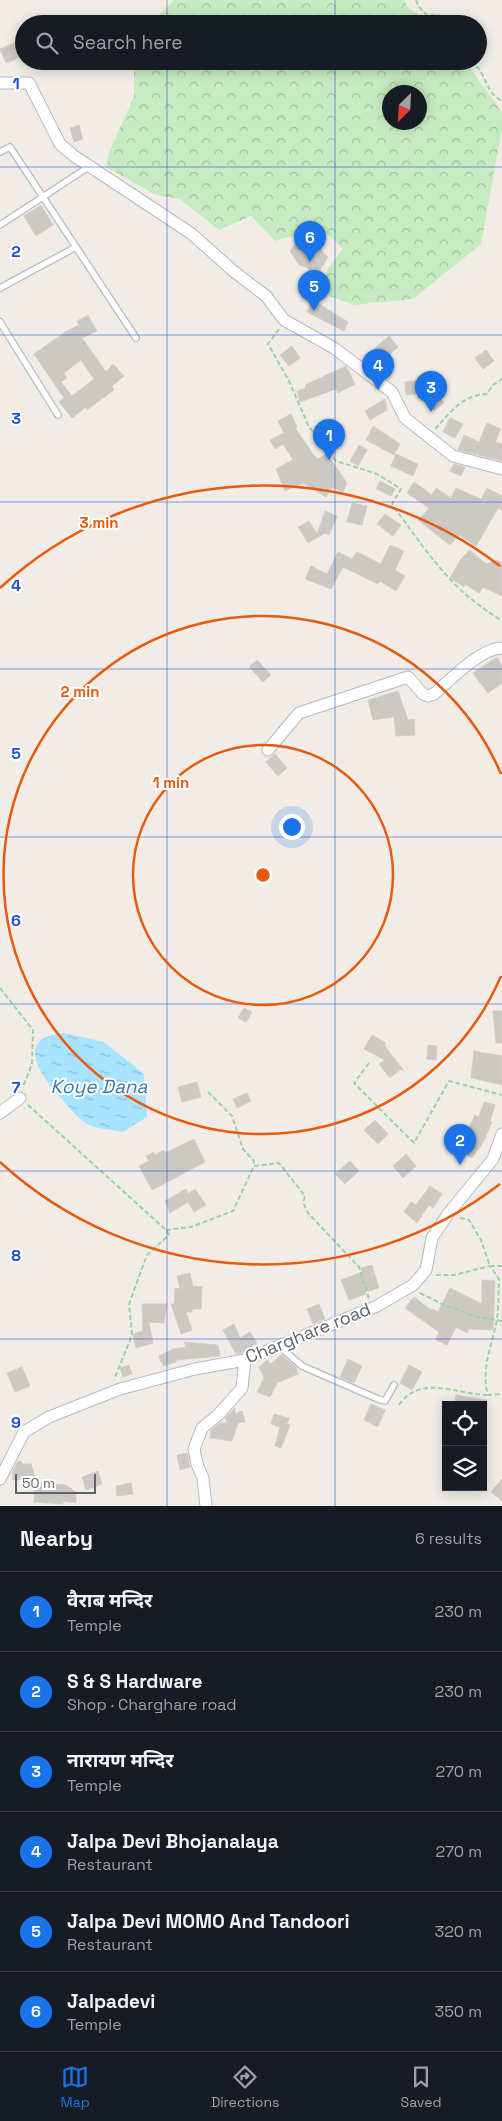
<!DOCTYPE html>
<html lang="en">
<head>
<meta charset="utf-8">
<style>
	body { margin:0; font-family:"Space Grotesk","Noto Sans Devanagari",sans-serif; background:#20242c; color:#f1f3f6 }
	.controls { position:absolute; right:15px; bottom:15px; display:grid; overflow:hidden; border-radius:0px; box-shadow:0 2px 12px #0003 }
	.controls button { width:45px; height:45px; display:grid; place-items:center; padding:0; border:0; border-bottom:1px solid #363941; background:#171b24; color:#f1f3f6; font:25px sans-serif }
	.compass { position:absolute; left:382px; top:85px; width:45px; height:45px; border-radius:50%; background:#171b24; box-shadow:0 2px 12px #0003; rotate:204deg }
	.scale { position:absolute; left:15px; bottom:12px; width:81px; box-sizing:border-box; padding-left:5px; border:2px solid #5d6368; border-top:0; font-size:14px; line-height:18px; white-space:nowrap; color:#5d6368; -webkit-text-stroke:4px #fff; paint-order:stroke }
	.you { position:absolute; left:291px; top:826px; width:18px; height:18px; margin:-12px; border:4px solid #fff; border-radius:50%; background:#1a73e8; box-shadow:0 0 0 8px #1a73e833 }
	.badge { display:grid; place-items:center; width:32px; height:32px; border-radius:50%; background:#1a73e8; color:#fff; font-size:16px; font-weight:700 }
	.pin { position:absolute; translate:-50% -41px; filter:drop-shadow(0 1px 2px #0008) }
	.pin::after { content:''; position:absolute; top:26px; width:18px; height:15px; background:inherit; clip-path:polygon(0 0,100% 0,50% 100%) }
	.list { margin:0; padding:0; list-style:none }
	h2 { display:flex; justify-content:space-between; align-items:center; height:65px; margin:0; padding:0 20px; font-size:21px }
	h2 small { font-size:16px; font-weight:400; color:#9ea1a6 }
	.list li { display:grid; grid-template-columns:32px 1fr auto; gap:15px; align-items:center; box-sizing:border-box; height:80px; padding:0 20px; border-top:1px solid #363941 }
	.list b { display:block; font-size:19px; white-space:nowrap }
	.list p { margin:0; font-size:16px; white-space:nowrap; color:#9ea1a6 }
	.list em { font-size:16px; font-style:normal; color:#9ea1a6 }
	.icon { flex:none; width:28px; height:28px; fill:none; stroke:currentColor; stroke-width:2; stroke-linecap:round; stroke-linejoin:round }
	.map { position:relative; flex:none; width:502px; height:1506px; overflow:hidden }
	.search { position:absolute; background:#171b24; box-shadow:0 2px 12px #0003; left:15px; right:15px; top:15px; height:55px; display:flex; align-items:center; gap:12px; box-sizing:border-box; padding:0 18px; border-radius:28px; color:#9ea1a6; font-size:19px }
	.sheet { height:545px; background:#171b24 }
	nav { display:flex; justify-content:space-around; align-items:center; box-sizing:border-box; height:70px; border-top:1px solid #363941; background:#171b24; font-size:14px; color:#9ea1a6 }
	nav a { display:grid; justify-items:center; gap:2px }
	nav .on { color:#1a73e8 }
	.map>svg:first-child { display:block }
	.forest { fill:url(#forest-crowns); fill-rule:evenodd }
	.water { fill:url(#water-ripples) }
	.building { fill:#ccc8c3; stroke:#d7cec4; fill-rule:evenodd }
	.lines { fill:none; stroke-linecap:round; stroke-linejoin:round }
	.service-casing { stroke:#b6babe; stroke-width:8 }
	.minor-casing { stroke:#b6babe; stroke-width:13 }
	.path { stroke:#9cd4a5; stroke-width:2; stroke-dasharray:5 2.5; stroke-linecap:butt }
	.service { stroke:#fff; stroke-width:5.5 }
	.minor { stroke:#fff; stroke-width:11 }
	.grid { fill:none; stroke:#1d4ed8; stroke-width:1; stroke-opacity:0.55 }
	.ring { fill:none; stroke:#e8590c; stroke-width:2.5 }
	.labels { text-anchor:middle; stroke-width:4; stroke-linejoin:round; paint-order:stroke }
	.street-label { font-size:18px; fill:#5d6368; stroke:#fff }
	.water-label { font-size:19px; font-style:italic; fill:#357ca9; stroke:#fff }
	.grid-label { font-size:16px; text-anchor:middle; font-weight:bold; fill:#1d4ed8; stroke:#fff; stroke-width:4; stroke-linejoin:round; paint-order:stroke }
	.centre { fill:#e8590c; stroke:#fff; stroke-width:2.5 }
	.ring-label { font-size:15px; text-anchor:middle; font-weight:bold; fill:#e8590c; stroke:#fff; stroke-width:4; stroke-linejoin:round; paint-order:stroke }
</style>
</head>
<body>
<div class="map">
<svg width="502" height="1506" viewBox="0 0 502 1506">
	<defs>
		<pattern id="forest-crowns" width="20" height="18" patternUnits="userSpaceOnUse" patternTransform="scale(1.25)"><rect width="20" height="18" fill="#c6ebc1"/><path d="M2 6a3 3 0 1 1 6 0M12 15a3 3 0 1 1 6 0" fill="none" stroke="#a4c2a1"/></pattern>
		<pattern id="water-ripples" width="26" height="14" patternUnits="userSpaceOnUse" patternTransform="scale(1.25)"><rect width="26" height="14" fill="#a8e4ff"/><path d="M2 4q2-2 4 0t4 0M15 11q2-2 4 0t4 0" fill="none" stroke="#8cbcd2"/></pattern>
	</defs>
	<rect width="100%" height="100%" fill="#f1ede6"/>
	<path class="forest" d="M174 0H404L408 8 434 24H150Z
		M134 61H465L502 112V129L481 244 413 299 354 305 319 292 328 268 343 249 321 228 275 241 251 216 219 230 180 199 156 195 106 167 110 150 134 96ZM390 92H420V122H390Z"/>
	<path class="water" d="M64 1033 104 1042 144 1074 147 1117 123 1132C113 1130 99 1129 89 1125 78 1119 69 1108 61 1098 41 1076 13 1037 64 1033Z"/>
	<path class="building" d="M14 43 20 57 6 63 0 49Z
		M79 125 83 139 74 142 70 128Z
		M41 205 53 225 36 236 24 216Z
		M313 235 320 239 316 245 328 257 313 282 308 268 299 265 290 251 300 237Z
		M313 300 348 322 344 331 307 312Z
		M88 315 97 331 82 338 106 372 113 364 124 376 112 386 114 390 87 410 86 407 72 418 59 402 64 398 34 354 65 332 79 325 77 321ZM81 360 94 379 72 396 61 382 67 378 64 373Z
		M389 336 398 347 384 359 375 348Z
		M292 346 300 358 289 366 280 355Z
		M486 350 494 361 483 369 475 358Z
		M346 366 355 384 338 393 336 389 300 402 297 391 306 388 305 385Z
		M421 380 422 393 406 395 405 382Z
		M434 390 444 403 434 411 424 398Z
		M385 399 387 410 370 420 365 411Z
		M291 414 297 427 295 428 313 454 318 459 327 454 347 483 343 492 332 487 326 497 303 483 285 491 276 469 293 460 283 444 275 449 270 440 284 433 278 421Z
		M450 418 463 424 455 438 443 432Z
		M327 423 334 439 326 442 319 427Z
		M487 423 501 429 495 442 502 444V461L458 450 464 435 479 442Z
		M373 426 400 444 394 455 366 440Z
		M359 445 367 450 358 466 350 461Z
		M396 454 418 464 413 476 391 466Z
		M454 464 465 467 461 476 450 471Z
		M380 481 395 489 391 496 376 489Z
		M414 482 432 495 436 488 451 498 456 488 481 499 487 488 502 496V510L498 508 476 546 459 535 450 545 418 520 429 508 407 493Z
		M352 503 367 506 362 525 347 522Z
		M325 511 337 516 329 535 325 533 308 543 298 527 309 521 317 534Z
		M385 514 401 525 393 536 377 524Z
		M390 545 404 551 395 570 405 576 396 591 380 581 378 584 343 567 331 589 305 579 311 566 327 574 338 552 352 559 357 552 381 564Z
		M470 550 486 564 496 560 502 563V596L483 587 479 593 465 584 464 587 450 578 461 559Z
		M497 657 502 666V683L488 693 473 673Z
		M257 660 271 675 263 682 249 667Z
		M398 691 408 720 414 719 415 735 396 736 394 717 373 720 368 700Z
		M275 754 287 768 278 776 266 762Z
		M244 1008 252 1012 246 1022 238 1018Z
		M493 1011H502V1043H496Z
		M372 1035 386 1043 384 1045 404 1071 401 1069 390 1078 379 1064 385 1060 364 1049Z
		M428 1045 437 1046 436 1060 427 1059Z
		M474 1051 502 1056V1085L471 1078Z
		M197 1082 201 1097 182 1102 178 1087Z
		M247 1093 251 1101 237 1108 233 1099Z
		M484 1102 495 1105 490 1121 492 1122 484 1141 472 1158 451 1146 460 1130 466 1134 475 1115 479 1117Z
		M375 1120 388 1134 378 1144 364 1130Z
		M194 1139 205 1162 152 1190 139 1166 149 1161 146 1156 154 1152 155 1155 164 1150 165 1153Z
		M406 1154 416 1166 403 1178 393 1166Z
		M350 1161 359 1171 345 1184 335 1174Z
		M430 1186 442 1194 433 1208 429 1205 417 1223 404 1212 411 1202 416 1205Z
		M186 1189 188 1194 195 1189 206 1205 194 1212 188 1202 170 1213 165 1201Z
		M372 1265 379 1288 365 1292 366 1294 349 1300 341 1280 362 1272 361 1268Z
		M190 1273 193 1286 202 1287 201 1309H192V1312H186L192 1330 181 1334 171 1304H174L175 1288 180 1289 177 1276Z
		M482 1280 495 1281 493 1330 469 1329 467 1333 456 1327 447 1345 436 1340 439 1332 405 1308 414 1297 431 1310 433 1309 438 1312 450 1288 482 1304Z
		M142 1304H167L164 1323 149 1322 153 1343 136 1348 133 1334 143 1331Z
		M319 1304 325 1319 313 1324 307 1309Z
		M234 1324 240 1338 250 1332 257 1343 242 1353 236 1354 223 1330Z
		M184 1342 218 1345 220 1356 176 1360V1362L163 1366 159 1356 173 1349 186 1347Z
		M281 1355 296 1367 298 1374 277 1383 270 1397 257 1392 264 1378 259 1367 267 1360 270 1364Z
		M348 1359 362 1366 354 1383 340 1377Z
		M129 1365 132 1374 123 1377 120 1368Z
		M409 1365 422 1372 412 1390 400 1383Z
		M22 1367 30 1386 15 1392 7 1373Z
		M456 1395 487 1400V1405H455Z
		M371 1404 385 1410 378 1427 364 1420Z
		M235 1408V1414L242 1411 245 1422 238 1423 232 1441 210 1438 211 1430 220 1423H228L225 1418Z
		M274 1414 289 1418 287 1424 290 1425 281 1448 275 1446 280 1427 271 1424Z
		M187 1453 190 1467 180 1470 177 1455Z
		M21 1461 22 1464H31L35 1477 13 1480 12 1473 17 1462Z
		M98 1471 102 1484 86 1490 82 1477Z
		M502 1479V1501L491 1492Z
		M35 1483 66 1485 76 1492V1503L63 1501V1504L34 1502Z
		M131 1483 133 1494 117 1496 116 1486Z"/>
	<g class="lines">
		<g class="service-casing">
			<path id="service" d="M0 152 10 147 136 338
				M0 225 90 166
				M0 288 76 247
				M0 322 58 415
				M279 1346 302 1366 378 1399 385 1401 394 1385"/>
		</g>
		<g class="minor-casing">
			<path id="minor" d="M0 83H29L60 144 74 156 192 234 232 270 266 296 284 320 334 348 392 392 405 418 453 456 502 469
				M268 750 299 713 408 677 423 694 428 696 434 694C450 680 481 648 502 648
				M0 1113 20 1098
				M0 1479 24 1432 49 1417 120 1389 195 1369 245 1360 377 1306 413 1285 426 1270 432 1238 448 1214 493 1159 502 1134
				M206 1506 203 1478 197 1464 194 1449 202 1428 218 1415 242 1388 245 1360"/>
		</g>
		<path class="path" d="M416 0 419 7 428 16C439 13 445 16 454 24
			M471 61 480 70 491 92 502 102
			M279 329 268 344 289 381 309 427 336 461 377 474 401 489 392 504C411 530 429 557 451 580 466 597 484 609 502 621
			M435 429C451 412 462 395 487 394L493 385 502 379
			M0 988 33 1030 32 1064 23 1087
			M369 1063 354 1083 414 1143 449 1081 502 1095
			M208 1092 232 1116 243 1149 254 1161V1166
			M28 1105 166 1230 169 1235 147 1255 129 1304 132 1335 114 1380
			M460 1218 469 1220 481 1240 490 1266H502
			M166 1230 191 1227 233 1211 254 1166 279 1163 305 1196 303 1202 308 1213 359 1267 369 1299
			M436 1275H454L490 1266 499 1279C498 1292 499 1306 497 1318 493 1344 480 1369 488 1395L502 1394
			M420 1293 448 1307 455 1308 473 1316 502 1321
			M399 1405C420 1374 456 1394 487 1395"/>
		<use href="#service" class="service"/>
		<use href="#minor" class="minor"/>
	</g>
	<path class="grid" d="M167 0V24M335 0V24M167 61V1506M335 61V1506M0 167H502M0 335H502M0 502H502M0 669H502M0 837H502M0 1004H502M0 1171H502M0 1339H502"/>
	<g class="ring">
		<circle cx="263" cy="875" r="130"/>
		<path d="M501 976A259 259 0 1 1 501 774"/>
		<path d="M500 1184A389 389 0 0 1 0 1162M0 588A389 389 0 0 1 500 566"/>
	</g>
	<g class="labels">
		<g class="street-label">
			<text transform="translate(308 1333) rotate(-22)" y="6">Charghare road</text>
		</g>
		<g class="water-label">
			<text x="99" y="1093">Koye Dana</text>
		</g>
	</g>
	<g class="grid-label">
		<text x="16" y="89">1</text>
		<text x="16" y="257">2</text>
		<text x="16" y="424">3</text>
		<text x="16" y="591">4</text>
		<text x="16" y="759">5</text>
		<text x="16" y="926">6</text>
		<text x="16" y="1093">7</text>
		<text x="16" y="1261">8</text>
		<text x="16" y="1428">9</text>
	</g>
	<circle cx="263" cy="875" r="8" class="centre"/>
	<g class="ring-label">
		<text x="99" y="528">3 min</text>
		<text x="80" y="697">2 min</text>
		<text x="171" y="788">1 min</text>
	</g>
</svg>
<div class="controls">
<button><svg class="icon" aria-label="locate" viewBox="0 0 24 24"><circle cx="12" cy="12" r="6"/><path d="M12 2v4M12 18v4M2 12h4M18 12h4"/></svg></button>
<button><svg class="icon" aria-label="layers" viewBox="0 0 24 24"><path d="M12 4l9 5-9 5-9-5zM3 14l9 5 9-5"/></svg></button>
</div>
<svg class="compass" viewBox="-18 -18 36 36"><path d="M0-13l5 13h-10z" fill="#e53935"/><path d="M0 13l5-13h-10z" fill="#9ea1a6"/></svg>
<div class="scale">50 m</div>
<div class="you"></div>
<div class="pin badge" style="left:329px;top:460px">1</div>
<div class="pin badge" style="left:460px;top:1165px">2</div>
<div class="pin badge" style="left:431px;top:412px">3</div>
<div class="pin badge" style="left:378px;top:390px">4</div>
<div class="pin badge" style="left:314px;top:311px">5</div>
<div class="pin badge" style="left:310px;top:262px">6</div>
<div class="search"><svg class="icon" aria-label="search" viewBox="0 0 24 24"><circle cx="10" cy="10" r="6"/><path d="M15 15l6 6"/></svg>Search here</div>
</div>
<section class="sheet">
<h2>Nearby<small>6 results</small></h2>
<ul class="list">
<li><span class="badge">1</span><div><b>वैराब मन्दिर</b><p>Temple</p></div><em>230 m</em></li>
<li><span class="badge">2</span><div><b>S &amp; S Hardware</b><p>Shop · Charghare road</p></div><em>230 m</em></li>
<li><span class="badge">3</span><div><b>नारायण मन्दिर</b><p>Temple</p></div><em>270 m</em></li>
<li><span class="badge">4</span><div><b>Jalpa Devi Bhojanalaya</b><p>Restaurant</p></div><em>270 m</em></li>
<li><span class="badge">5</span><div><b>Jalpa Devi MOMO And Tandoori</b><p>Restaurant</p></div><em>320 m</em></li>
<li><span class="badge">6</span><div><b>Jalpadevi</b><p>Temple</p></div><em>350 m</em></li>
</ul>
</section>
<nav>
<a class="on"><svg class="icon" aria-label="map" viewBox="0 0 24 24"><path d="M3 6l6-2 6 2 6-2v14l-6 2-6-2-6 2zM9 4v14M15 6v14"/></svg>Map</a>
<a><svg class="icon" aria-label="directions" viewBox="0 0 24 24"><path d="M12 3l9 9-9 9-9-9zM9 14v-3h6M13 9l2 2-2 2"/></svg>Directions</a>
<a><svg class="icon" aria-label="saved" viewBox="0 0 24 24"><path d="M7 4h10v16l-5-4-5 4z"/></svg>Saved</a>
</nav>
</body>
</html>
